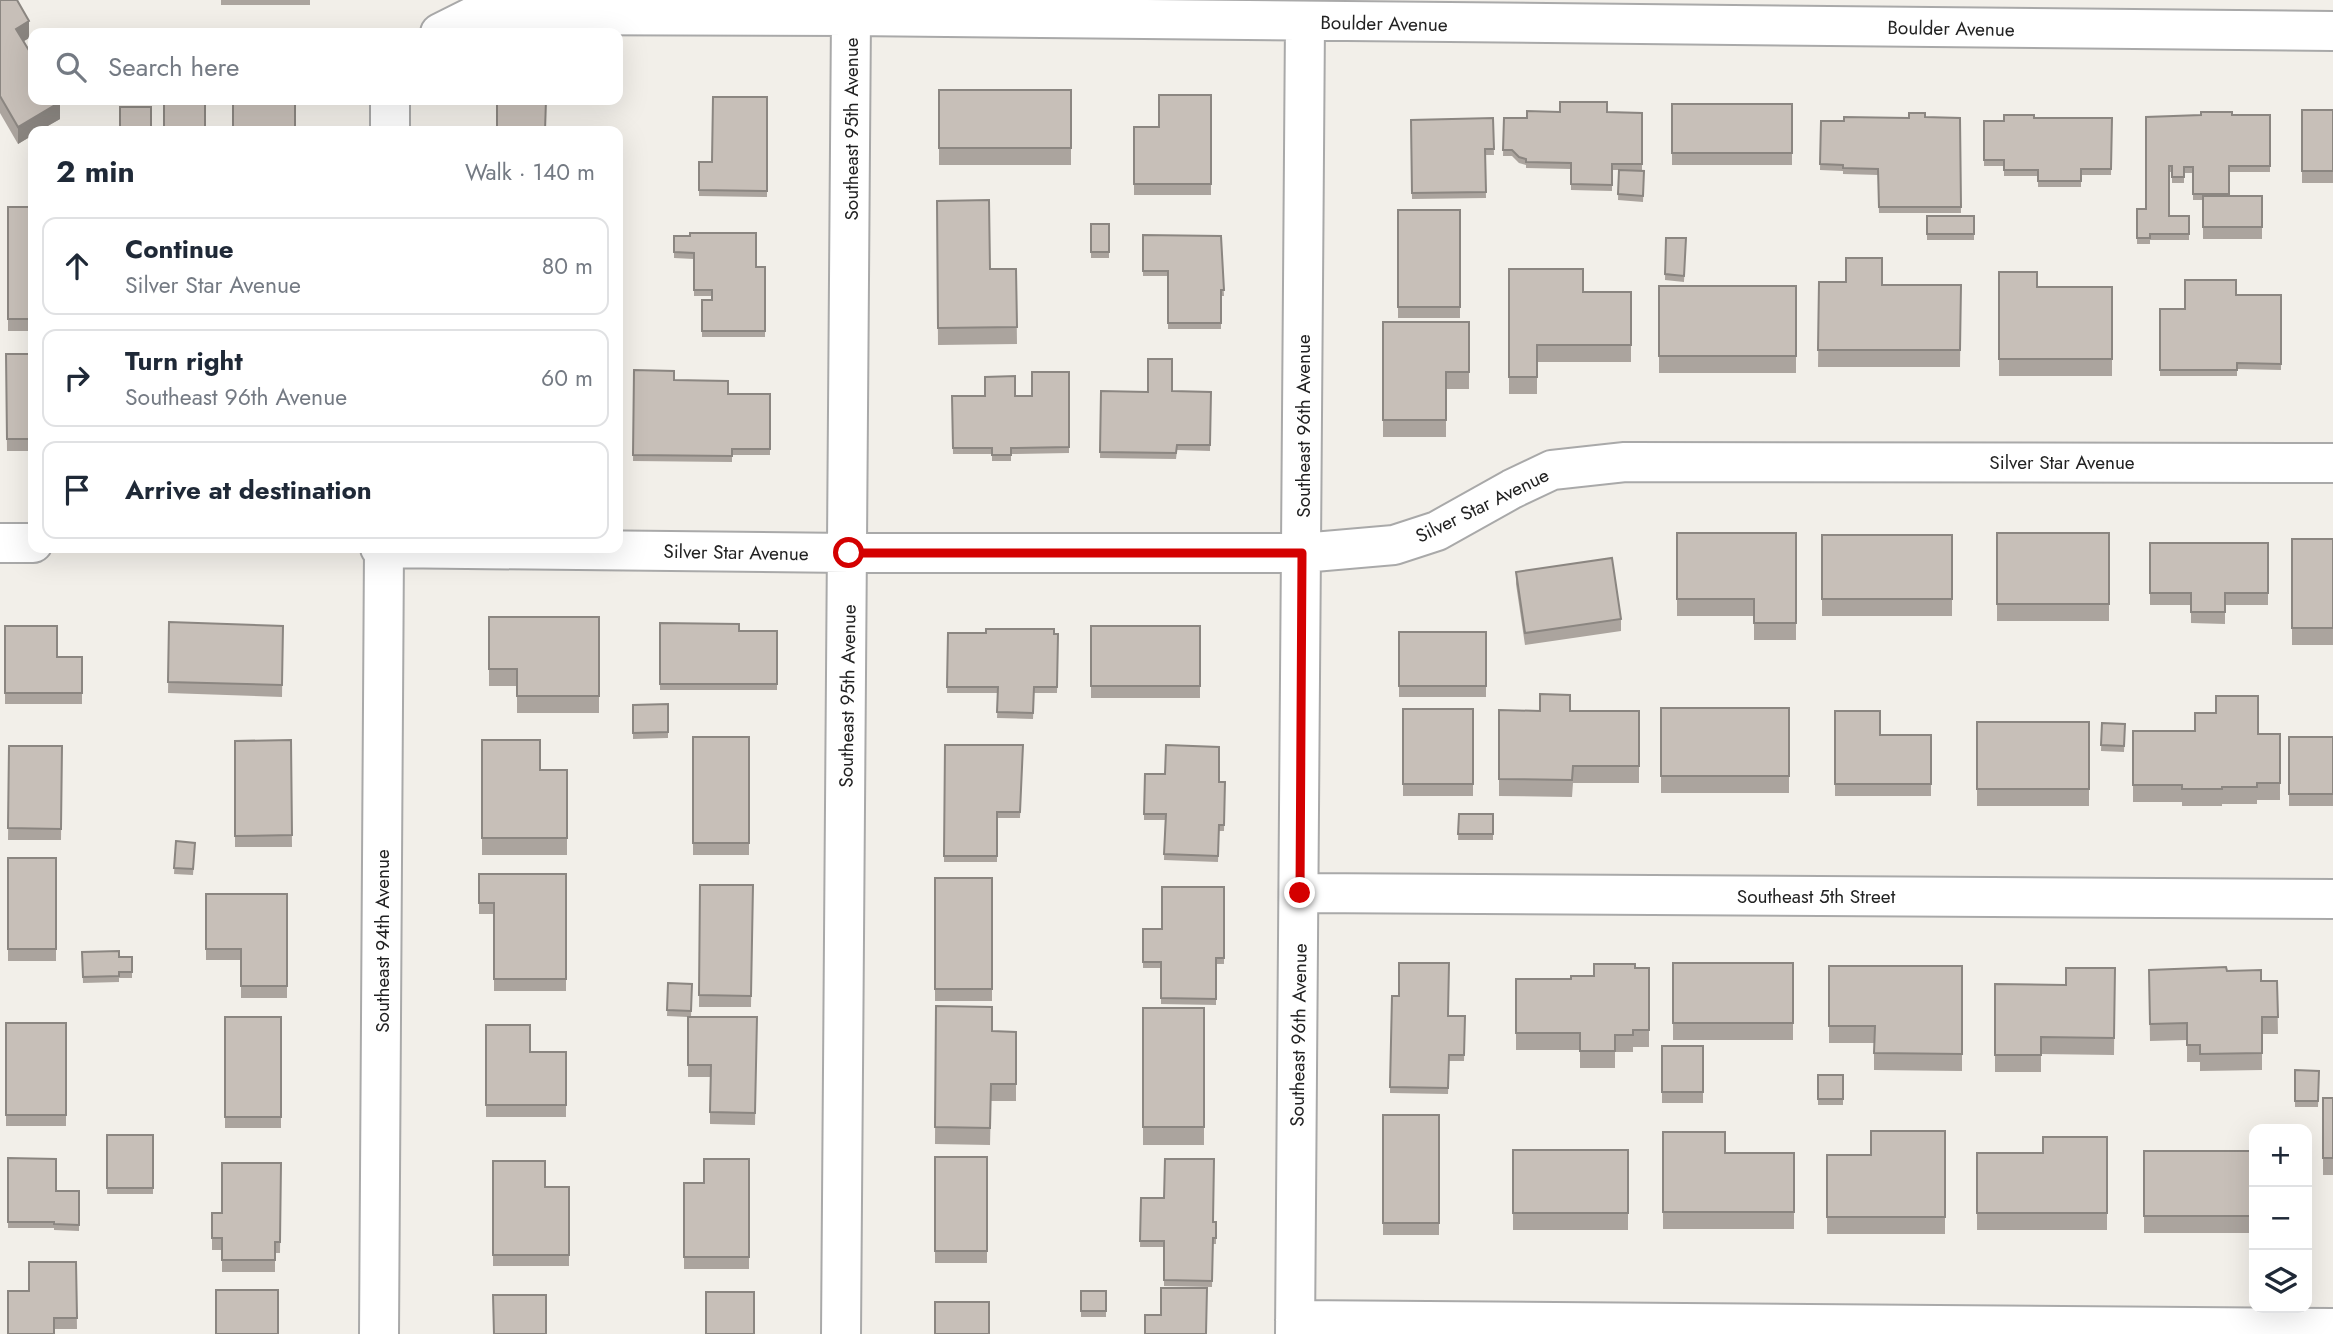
<!DOCTYPE html>
<html lang="en">
<head>
<meta charset="utf-8">
<style>
	body { margin:0; font-family:Jost,sans-serif; background:#f2f2f3; color:#1f2937 }
	.controls { position:absolute; right:21px; bottom:21px; display:grid; overflow:hidden; border-radius:14px; box-shadow:0 7px 28px #0002 }
	.controls button { width:63px; height:63px; display:grid; place-items:center; padding:0; border:0; border-bottom:2px solid #e0e1e3; background:#fff; color:#1f2937; font:35px sans-serif }
	.stop { position:absolute; width:21px; height:21px; margin:-16px; border:5px solid #d40000; border-radius:50%; background:#fff }
	.stop.end { background:#d40000; border-color:#fff; box-shadow:0 2px 7px #0008 }
	.list { margin:0; padding:0; list-style:none }
	h2 { display:flex; justify-content:space-between; align-items:center; height:91px; margin:0; padding:0 28px; font-size:30px }
	h2 small { font-size:23px; font-weight:400; color:#747a83 }
	.list li { display:grid; grid-template-columns:46px 1fr auto; gap:21px; align-items:center; box-sizing:border-box; height:98px; margin:0 14px 14px; padding:0 14px; border:2px solid #e0e1e3; border-radius:14px }
	.list b { display:block; font-size:26px; white-space:nowrap }
	.list p { margin:0; font-size:23px; white-space:nowrap; color:#747a83 }
	.list em { font-size:23px; font-style:normal; color:#747a83 }
	.icon { flex:none; width:38px; height:38px; fill:none; stroke:currentColor; stroke-width:2; stroke-linecap:round; stroke-linejoin:round }
	.map { position:relative; flex:none; width:2333px; height:1334px; overflow:hidden }
	.search { position:absolute; background:#fff; box-shadow:0 7px 28px #0002; left:28px; top:28px; width:595px; height:77px; display:flex; align-items:center; gap:18px; box-sizing:border-box; padding:0 24px; border-radius:14px; color:#747a83; font-size:26px }
	.panel { position:absolute; background:#fff; box-shadow:0 7px 28px #0002; left:28px; top:126px; width:595px; height:427px; border-radius:14px }
	.map>svg:first-child { display:block }
	.lines { fill:none; stroke-linecap:round; stroke-linejoin:round }
	.minor-casing { stroke:#a9a9a9; stroke-width:42 }
	.minor { stroke:#fff; stroke-width:38 }
	.wall { fill:#aba49e }
	.shaded-wall { fill:#8b8681 }
	.building { fill:#c7bfb8; stroke:#8b8681; stroke-width:2 }
	.route { stroke:#d40000; stroke-width:9 }
	.labels { text-anchor:middle; stroke-width:5; stroke-linejoin:round; paint-order:stroke }
	.street-label { font-size:19px; fill:#222; stroke:#fff }
</style>
</head>
<body>
<div class="map">
<svg width="2333" height="1334" viewBox="0 0 2333 1334">
	<rect width="100%" height="100%" fill="#f2efe9"/>
	<g class="lines">
		<g class="minor-casing">
			<path id="minor" d="M440 33 476 15 851 16 2333 31
				M390 131V100
				M0 543H33
				M380 548 849 553H1302L1394 545 1437 531 1512 489 1552 470 1625 462 2333 463
				M1300 893 2333 899
				M1295 1320 2333 1328
				M379 1334 384 548
				M841 1334 851 16
				M1295 1334 1305 22"/>
		</g>
		<use href="#minor" class="minor"/>
	</g>
	<path class="wall" d="M0 0 29 38 24 41 60 119 39 131H33V135L18 144 0 113Z
		M221 0H310V5H221Z
		M939 90H1071V165H939Z
		M1211 95V195H1134V127H1159Z
		M767 97V197L699 196V162H712Z
		M1672 104H1792V165H1672Z
		M2302 110H2333V183H2302Z
		M1607 112 1642 113V170L1644 171 1643 202 1618 200 1619 170H1612V191L1571 190V169L1526 168V165L1519 163 1512 156H1503L1504 118H1527Z
		M2232 115H2270V172H2229V196H2262V239H2203V200H2193V173H2184V183H2172V172H2169V216H2189V240H2150V244H2137V209H2146V117Z
		M1925 117 1960 118 1961 213H1879L1878 175 1843 174V171L1820 170 1821 121Z
		M1493 118 1494 155H1485L1486 198 1412 199 1411 120Z
		M2034 118H2112L2111 175H2081V187H2038V176H2004V166H1984V121H2004Z
		M937 201 990 269H1016L1017 344 938 345Z
		M8 207H33V331H8Z
		M1398 210H1460V318H1398Z
		M1927 216H1974V240H1927Z
		M1091 224H1109V258H1091Z
		M1143 235 1221 236 1224 296H1221V329H1168V276H1143Z
		M674 236 756 267H765V337H702V300H712V296H694V259L674 258Z
		M1666 238H1686L1684 282 1665 280Z
		M1509 269 1583 292H1631V362H1537V394H1509Z
		M1999 272 2037 287H2112V376H1999Z
		M1819 282 1882 285H1961L1960 367H1818Z
		M1659 286H1796V373H1659Z
		M2236 295H2281V370L2237 369V376H2160V309H2185Z
		M1383 322H1469V389H1446V437H1383Z
		M6 354H33V451H7Z
		M634 370 728 394H770V455H732V462L633 461Z
		M1069 372V453L1011 454V461H992V454H953L952 396H1032Z
		M1101 391 1211 392 1210 451 1177 450 1176 459 1100 458Z
		M1677 533H1796V640H1754V616H1677Z
		M1997 533H2109V621H1997Z
		M1822 535H1952V616H1822Z
		M2292 539H2333V645H2292Z
		M2150 543H2268V605H2225V624L2191 623V605H2150Z
		M1516 572 1621 619V631L1525 645 1516 584Z
		M489 617H599V713H517V686H489Z
		M169 622 283 626 282 697 168 693Z
		M660 623 739 631H777V690H660Z
		M5 626 57 657H82V704H5Z
		M1091 626H1200V698H1091Z
		M1399 632H1486V697H1399Z
		M948 633 1058 634 1057 693H1034L1033 719 997 718 998 693H947Z
		M668 704V738L633 739V705Z
		M1661 708H1789V793H1661Z
		M1403 709H1473V796H1403Z
		M1499 710 1639 711V783H1573L1572 797 1499 796Z
		M1835 711 1880 735H1931V796H1835Z
		M1977 722H2089V806H1977Z
		M2102 723 2125 724 2124 752 2101 751Z
		M2133 731 2280 734V800H2257V804H2222V806H2182V802H2133Z
		M693 737H749V855H693Z
		M2289 737H2333V806H2289Z
		M291 740 292 847H235V741Z
		M482 740 540 770H567V855H482Z
		M945 745H1023L1020 818H997V862H944Z
		M9 746H62L61 840H8Z
		M1219 782H1225L1224 831H1219L1218 862 1164 860 1165 820H1144V814Z
		M1459 814H1493V840H1458Z
		M176 841 195 843 193 875 174 874Z
		M8 858H56V961H8Z
		M479 874H566V991H494V914H479Z
		M935 878H992V1001H935Z
		M700 885H753L751 1007H699Z
		M1224 887V964H1216V1005L1161 1004V968H1143V962L1162 929Z
		M206 894H287V998H241V960H206Z
		M82 952 119 957H132V978H119V982L83 983Z
		M1673 963H1793V1040H1673Z
		M1829 966H1962V1071L1874 1070V1043H1829Z
		M1635 968H1649V1047H1633V1052H1615V1068H1580V1050H1516V979H1571Z
		M2115 968 2114 1055 2041 1054V1072H1995V984L2066 985Z
		M2149 970 2227 971 2261 981H2277L2278 1034H2262V1070L2200 1071V1062H2187V1040L2150 1041Z
		M668 983 692 984 691 1017H757L755 1125 710 1124V1077H688V1017L667 1016Z
		M1392 996 1465 1022 1464 1061H1449L1448 1094 1390 1093Z
		M936 1006 992 1031 1016 1032V1101H991L990 1145 935 1144Z
		M1143 1008H1204V1145H1143Z
		M225 1017H281V1128H225Z
		M6 1023H66V1126H6Z
		M486 1025 530 1052H566V1117H486Z
		M1662 1046H1703V1103H1662Z
		M2295 1070 2319 1071 2318 1107H2295Z
		M1818 1075H1843V1105H1818Z
		M2323 1098H2333V1175H2323Z
		M1383 1115H1439V1235H1383Z
		M1945 1131V1234H1827V1155H1871Z
		M1663 1132 1725 1153H1794V1229H1663Z
		M107 1135H153V1194H107Z
		M2107 1137V1230H1977V1153H2043Z
		M1513 1150H1628V1230H1513Z
		M2144 1151H2254V1233H2144Z
		M935 1157H987V1263H935Z
		M8 1158 56 1191H79V1231L54 1230V1228H8Z
		M749 1159V1269H684V1183H704Z
		M493 1161 545 1187H569V1266H493Z
		M281 1163 280 1253H275V1272H222V1250H212V1213H222Z
		M1141 1198 1216 1228V1244H1213L1212 1287 1164 1286V1247H1140Z
		M76 1262 77 1329H54L29 1291Z
		M1081 1291H1106V1317H1081Z"/>
	<path class="shaded-wall" d="M29 21V38L16 46V29Z
		M60 102V119L39 131H33V135L18 144V127Z"/>
	<path class="building" d="M0 0H17L29 21 16 29 33 57V100H59L60 102 18 127 0 96Z
		M939 90H1071V148H939Z
		M1159 95H1211V184H1134V127H1159Z
		M713 97H767V191L699 190V162H712Z
		M233 100H295V131H233Z
		M497 100H546L545 131H497Z
		M1560 102H1607V112L1642 113V164H1612V185L1571 184V163L1526 162V159L1519 157 1512 150H1503L1504 118H1527V111L1560 112Z
		M164 104H205V131H164Z
		M1672 104H1792V153H1672Z
		M120 107H151V131H120Z
		M2302 110H2333V171H2302Z
		M2201 112H2232V115H2270V166H2229V194H2193V167H2184V177H2172V166H2169V216H2189V234H2150V238H2137V209H2146V117L2201 115Z
		M1909 113H1925V117L1960 118 1961 207H1879L1878 169 1843 168V165L1820 164 1821 121H1844V117L1909 118Z
		M2004 115H2034V118H2112L2111 169H2081V181H2038V170H2004V160H1984V121H2004Z
		M1493 118 1494 149H1485L1486 192 1412 193 1411 120Z
		M1619 170 1644 171 1643 196 1618 194Z
		M2203 196H2262V227H2203Z
		M989 200 990 269H1016L1017 327 938 328 937 201Z
		M8 207H33V319H8Z
		M1398 210H1460V307H1398Z
		M1927 216H1974V234H1927Z
		M1091 224H1109V252H1091Z
		M690 233H756V267H765V331H702V300H712V290H694V253L674 252V236H690Z
		M1143 235 1221 236 1224 290H1221V323H1168V271H1143Z
		M1666 238H1686L1684 276 1665 274Z
		M1846 258H1882V285H1961L1960 350H1818L1819 282H1846Z
		M1509 269H1583V292H1631V345H1537V377H1509Z
		M1999 272H2037V287H2112V359H1999Z
		M2185 280H2236V295H2281V364L2237 363V370H2160V309H2185Z
		M1659 286H1796V356H1659Z
		M1383 322H1469V372H1446V420H1383Z
		M6 354H33V439H7Z
		M1148 359H1172V391L1211 392 1210 445H1177L1176 453 1100 452 1101 391 1148 392Z
		M634 370 674 371V380L728 381V394H770V449H732V456L633 455Z
		M1032 372H1069V447L1011 448V455H992V448H953L952 396H985V377L1015 376V396H1032Z
		M1677 533H1796V623H1754V599H1677Z
		M1997 533H2109V604H1997Z
		M1822 535H1952V599H1822Z
		M2292 539H2333V628H2292Z
		M2150 543H2268V593H2225V612H2191V593H2150Z
		M1612 558 1621 619 1525 633 1516 572Z
		M489 617H599V696H517V669H489Z
		M169 622 283 626 282 685 168 682Z
		M660 623 739 624V631H777V684H660Z
		M5 626H57V657H82V693H5Z
		M1091 626H1200V686H1091Z
		M986 629H1054V634H1058L1057 687H1034L1033 713 997 712 998 687H947L948 633H986Z
		M1399 632H1486V686H1399Z
		M1540 694 1570 695V711H1639V766H1573L1572 780 1499 779V710L1540 711Z
		M2216 696H2258V734H2280V783H2257V787H2222V789H2182V785H2133V731H2195V713H2216Z
		M668 704V732L633 733V705Z
		M1661 708H1789V776H1661Z
		M1403 709H1473V784H1403Z
		M1835 711H1880V735H1931V784H1835Z
		M1977 722H2089V789H1977Z
		M2102 723 2125 724 2124 746 2101 745Z
		M693 737H749V843H693Z
		M2289 737H2333V794H2289Z
		M291 740 292 835 235 836V741Z
		M482 740H540V770H567V838H482Z
		M945 745H1023L1020 812H997V856H944Z
		M1166 745 1219 747V782H1225L1224 825H1219L1218 856 1164 854 1166 814H1144L1145 774H1165Z
		M9 746H62L61 829 8 828Z
		M1459 814H1493V834H1458Z
		M176 841 195 843 193 869 174 868Z
		M8 858H56V949H8Z
		M479 874H566V979H494V903H479Z
		M935 878H992V989H935Z
		M700 885H753L751 996 699 995Z
		M1162 887H1224V958H1216V999L1161 998V962H1143V929H1162Z
		M206 894H287V986H241V949H206Z
		M119 951V957H132V972H119V976L83 977 82 952Z
		M1399 963H1449L1448 1016H1465L1464 1055H1449L1448 1088 1390 1087 1392 996H1399Z
		M1673 963H1793V1023H1673Z
		M1594 964H1635V968H1649V1030H1633V1035H1615V1051H1580V1033H1516V979H1571V976H1594Z
		M1829 966H1962V1054L1874 1053 1875 1026H1829Z
		M2226 967 2227 971 2261 970V981H2277L2278 1017H2262V1053L2200 1054V1045H2187V1023L2150 1024 2149 970Z
		M2066 968H2115L2114 1038 2041 1037V1055H1995V984L2066 985Z
		M668 983 692 984 691 1011 667 1010Z
		M936 1006 992 1007V1031L1016 1032V1084H991L990 1128 935 1127Z
		M1143 1008H1204V1127H1143Z
		M225 1017H281V1117H225Z
		M688 1017H757L755 1113 710 1112 711 1065H688Z
		M6 1023H66V1115H6Z
		M486 1025H530V1052H566V1105H486Z
		M1662 1046H1703V1092H1662Z
		M2295 1070 2319 1071 2318 1101H2295Z
		M1818 1075H1843V1099H1818Z
		M2323 1098H2333V1158H2323Z
		M1383 1115H1439V1223H1383Z
		M1871 1131H1945V1217H1827V1155H1871Z
		M1663 1132H1725V1153H1794V1212H1663Z
		M107 1135H153V1188H107Z
		M2043 1137H2107V1213H1977V1153H2043Z
		M1513 1150H1628V1213H1513Z
		M2144 1151H2254V1216H2144Z
		M935 1157H987V1251H935Z
		M8 1158 56 1159V1191H79V1225L54 1224V1222H8Z
		M704 1159H749V1257H684V1183H704Z
		M1165 1159H1214L1213 1222H1216V1238H1213L1212 1281 1164 1280V1241H1140L1141 1198H1164Z
		M493 1161H545V1187H569V1255H493Z
		M222 1163H281L280 1242H275V1260H222V1238H212V1213H222Z
		M29 1262H76L77 1318H54V1334H8V1291H29Z
		M1161 1288H1207L1206 1334H1145V1315H1161Z
		M216 1290H278V1334H216Z
		M1081 1291H1106V1311H1081Z
		M706 1292H754V1334H706Z
		M493 1295H546V1334H494Z
		M935 1302H989V1334H935Z"/>
	<g class="lines">
		<path class="route" d="M849 553H1302L1300 893"/>
	</g>
	<g class="labels">
		<g class="street-label">
			<text transform="translate(1384 23) rotate(1)" y="7">Boulder Avenue</text>
			<text transform="translate(1951 28) rotate(1)" y="7">Boulder Avenue</text>
			<text transform="translate(851 129) rotate(-90)" y="7">Southeast 95th Avenue</text>
			<text transform="translate(1303 426) rotate(-90)" y="7">Southeast 96th Avenue</text>
			<text x="2062" y="469">Silver Star Avenue</text>
			<text transform="translate(1482 505) rotate(-26)" y="7">Silver Star Avenue</text>
			<text transform="translate(736 552) rotate(1)" y="7">Silver Star Avenue</text>
			<text transform="translate(847 696) rotate(-89)" y="7">Southeast 95th Avenue</text>
			<text x="1816" y="903">Southeast 5th Street</text>
			<text transform="translate(382 941) rotate(-90)" y="7">Southeast 94th Avenue</text>
			<text transform="translate(1298 1035) rotate(-89)" y="7">Southeast 96th Avenue</text>
		</g>
	</g>
</svg>
<div class="controls">
<button>+</button>
<button>−</button>
<button><svg class="icon" aria-label="layers" viewBox="0 0 24 24"><path d="M12 4l9 5-9 5-9-5zM3 14l9 5 9-5"/></svg></button>
</div>
<div class="stop" style="left:849px;top:553px"></div>
<div class="stop end" style="left:1300px;top:893px"></div>
<div class="search"><svg class="icon" aria-label="search" viewBox="0 0 24 24"><circle cx="10" cy="10" r="6"/><path d="M15 15l6 6"/></svg>Search here</div>
<section class="panel">
<h2>2 min<small>Walk · 140 m</small></h2>
<ul class="list">
<li><svg class="icon" aria-label="ahead" viewBox="0 0 24 24"><path d="M12 20V5M6 11l6-6 6 6"/></svg><div><b>Continue</b><p>Silver Star Avenue</p></div><em>80 m</em></li>
<li><svg class="icon" aria-label="right" viewBox="0 0 24 24"><path d="M7 20v-9h11M14 6l5 5-5 5"/></svg><div><b>Turn right</b><p>Southeast 96th Avenue</p></div><em>60 m</em></li>
<li><svg class="icon" aria-label="arrive" viewBox="0 0 24 24"><path d="M6 21V4h12l-3 4 3 4H6"/></svg><div><b>Arrive at destination</b></div></li>
</ul>
</section>
</div>
</body>
</html>
